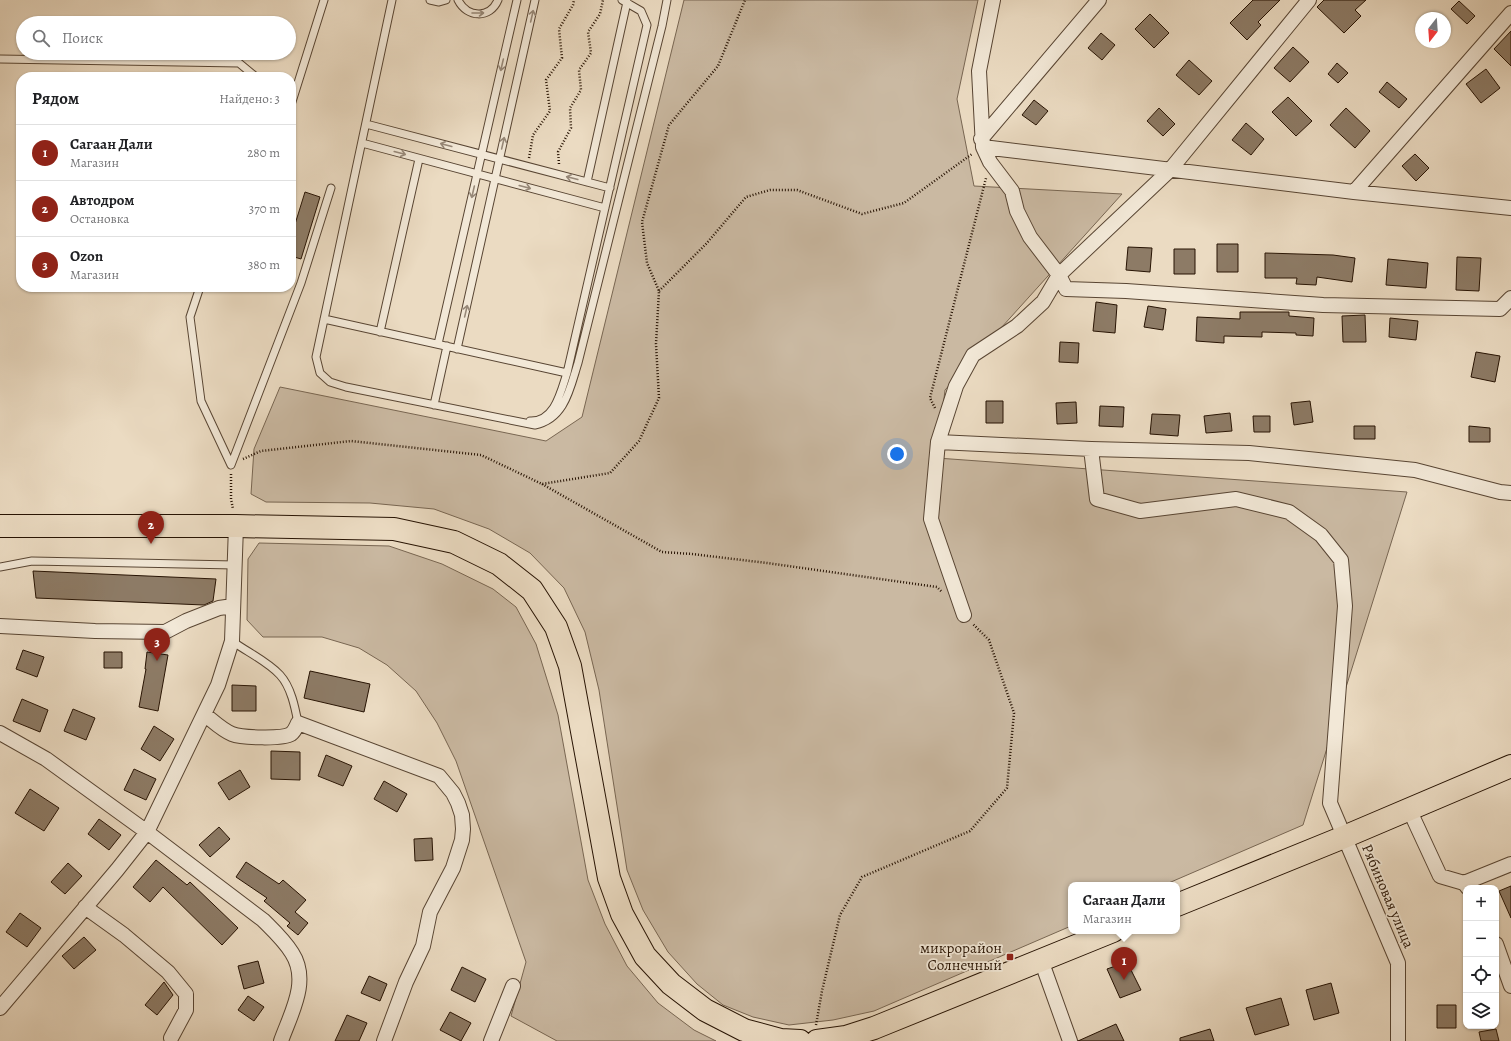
<!DOCTYPE html>
<html lang="ru">
<head>
<meta charset="utf-8">
<style>
	body { margin:0; font-family:Alegreya,serif; background:#f2f2f2; color:#202124 }
	.controls { position:absolute; right:12px; bottom:12px; display:grid; overflow:hidden; border-radius:8px; box-shadow:0 1px 3px #0004 }
	.controls button { width:36px; height:36px; display:grid; place-items:center; padding:0; border:0; border-bottom:1px solid #e0e0e0; background:#fff; color:#202124; font:20px sans-serif }
	.compass { position:absolute; left:1415px; top:12px; width:36px; height:36px; border-radius:50%; background:#fff; box-shadow:0 1px 3px #0004; rotate:197deg }
	.you { position:absolute; left:897px; top:454px; width:14px; height:14px; margin:-10px; border:3px solid #fff; border-radius:50%; background:#1a73e8; box-shadow:0 0 0 6px #1a73e833 }
	.badge { display:grid; place-items:center; width:26px; height:26px; border-radius:50%; background:#8f2418; color:#fff; font-size:13px; font-weight:700 }
	.pin { position:absolute; translate:-50% -33px; filter:drop-shadow(0 1px 2px #0008) }
	.pin::after { content:''; position:absolute; top:21px; width:14px; height:12px; background:inherit; clip-path:polygon(0 0,100% 0,50% 100%) }
	.popup { position:absolute; left:1068px; top:882px; width:112px; height:52px; box-sizing:border-box; display:grid; place-content:center; border-radius:8px; background:#fff; filter:drop-shadow(0 1px 3px #0005); font-size:13px; white-space:nowrap; color:#757577 }
	.popup b { font-size:15px; color:#202124 }
	.popup::after { content:''; position:absolute; left:50%; top:100%; margin-left:-8px; border:8px solid transparent; border-top-color:#fff }
	.list { margin:0; padding:0; list-style:none }
	h2 { display:flex; justify-content:space-between; align-items:center; height:52px; margin:0; padding:0 16px; font-size:17px }
	h2 small { font-size:13px; font-weight:400; color:#757577 }
	.list li { display:grid; grid-template-columns:26px 1fr auto; gap:12px; align-items:center; box-sizing:border-box; height:56px; padding:0 16px; border-top:1px solid #e0e0e0 }
	.list b { display:block; font-size:15px; white-space:nowrap }
	.list p { margin:0; font-size:13px; white-space:nowrap; color:#757577 }
	.list em { font-size:13px; font-style:normal; color:#757577 }
	.icon { flex:none; width:22px; height:22px; fill:none; stroke:currentColor; stroke-width:2; stroke-linecap:round; stroke-linejoin:round }
	.map { position:relative; flex:none; width:1511px; height:1041px; overflow:hidden }
	.search { position:absolute; background:#fff; box-shadow:0 1px 3px #0004; left:16px; top:16px; width:280px; height:44px; display:flex; align-items:center; gap:10px; box-sizing:border-box; padding:0 14px; border-radius:22px; color:#757577; font-size:15px }
	.panel { position:absolute; background:#fff; box-shadow:0 1px 3px #0004; left:16px; top:72px; width:280px; height:220px; border-radius:16px }
	.map>svg:first-child { display:block }
	.green { fill:#cab9a2; stroke:#786652 }
	.building { fill:#8d7b66; stroke:#271303 }
	.lines { fill:none; stroke-linecap:round; stroke-linejoin:round }
	.lane-casing { stroke:#584533; stroke-width:9 }
	.street-casing { stroke:#584533; stroke-width:16 }
	.primary-casing { stroke:#271303; stroke-width:24 }
	.path { stroke:#271303; stroke-width:2.5; stroke-dasharray:1 2; stroke-linecap:butt }
	.lane { stroke:#f2e8d7; stroke-width:7 }
	.street { stroke:#f2e8d7; stroke-width:14 }
	.primary { stroke:#ebdbc2; stroke-width:22 }
	.oneway { stroke:#978878 }
	.poi-dot { fill:#8f2418; stroke:#f2e8d7; stroke-width:1.5 }
	.labels { text-anchor:middle; stroke-width:3.5; stroke-linejoin:round; paint-order:stroke }
	.street-label { font-size:15px; fill:#271303; stroke:#f2e8d7 }
	.poi-label { font-size:15px; fill:#271303; stroke:#f2e8d7; text-anchor:end }
</style>
</head>
<body>
<div class="map">
<svg width="1511" height="1041" viewBox="0 0 1511 1041">
	<rect width="100%" height="100%" fill="#ebdbc2"/>
	<filter id="stains"><feTurbulence type="fractalNoise" baseFrequency=".005" numOctaves="4"/><feColorMatrix values="0 0 0 0 .2 0 0 0 0 .09 0 0 0 0 .02 0 0 0 .5 -.17"/></filter>
	<radialGradient id="worn" r=".72"><stop offset=".6" stop-color="#630" stop-opacity="0"/><stop offset="1" stop-color="#630" stop-opacity=".3"/></radialGradient>
	<path class="green" d="M684 0H978L957 99 974 186 1122 194 945 390 937 458 1407 492 1303 825 1164 885H1071V926L874 1011 833 1020 789 1025 753 1017 723 1005 697 984 668 952 643 910 627 870 599 690 585 632 564 588 530 553 489 529 434 509 370 503 266 502 251 494 254 449 280 387 546 441 582 417Z
		M259 543 389 546 442 564 493 589 516 607 536 644 558 715 588 880 605 924 627 966 658 1003 694 1030 716 1041H557L511 1016 526 962 456 761 437 723 416 691 387 665 359 648 322 637H263L247 620 248 559Z"/>
	<path class="building" d="M1253 0H1280L1258 22 1261 25 1247 40 1230 23Z
		M1324 0H1366L1355 10 1361 16 1344 33 1317 7Z
		M1459 1 1475 16 1467 24 1451 9Z
		M1150 14 1169 33 1154 48 1135 29Z
		M1511 31V66L1494 49Z
		M1101 33 1115 45 1102 60 1088 48Z
		M1293 47 1309 62 1290 82 1274 68Z
		M1189 60 1212 81 1199 95 1176 75Z
		M1337 63 1348 73 1338 83 1328 74Z
		M1486 69 1500 88 1481 103 1466 84Z
		M1387 82 1407 99 1399 108 1379 92Z
		M1288 97 1312 121 1296 136 1272 112Z
		M1034 100 1048 111 1036 125 1022 115Z
		M1159 108 1175 124 1163 136 1147 121Z
		M1346 108 1370 131 1355 148 1330 125Z
		M1246 123 1264 139 1251 155 1232 140Z
		M1415 154 1429 168 1416 181 1402 166Z
		M305 192 320 197 301 259 291 256V237Z
		M1217 244H1238V272H1217Z
		M1128 247 1152 248 1150 272 1126 270Z
		M1174 249H1195V274H1174Z
		M1265 253 1333 255 1355 258 1352 282 1317 277 1316 285 1296 284 1297 278H1265Z
		M1457 257 1481 258 1479 291 1456 290Z
		M1388 259 1428 263 1426 288 1386 285Z
		M1096 302 1117 305 1115 333 1093 331Z
		M1148 306 1166 309 1163 330 1144 327Z
		M1240 312H1289V316L1314 318 1313 336 1296 335V333L1262 332V337L1224 336V343L1196 341 1197 317 1240 319Z
		M1365 315 1366 342H1343L1342 316Z
		M1390 318 1418 321 1416 340 1389 337Z
		M1060 342 1079 343 1078 363 1059 362Z
		M1476 352 1500 356 1495 382 1471 377Z
		M986 401H1003V423H986Z
		M1310 401 1313 422 1294 425 1291 403Z
		M1076 402 1077 423 1057 424 1056 403Z
		M1100 406 1124 407 1123 427 1099 426Z
		M1230 413 1232 431 1206 433 1204 416Z
		M1152 414 1180 415 1178 436 1150 434Z
		M1253 416H1270V432H1254Z
		M1354 426H1375V439H1354Z
		M1469 426 1490 428V442H1469Z
		M33 571 216 579 213 601 204 605 36 598Z
		M23 650 44 657 37 677 16 669Z
		M104 652H122V668H104Z
		M147 652 168 655 158 711 139 707 146 669H145Z
		M310 671 370 684 364 712 304 698Z
		M232 685 256 686V711H232Z
		M22 699 48 710 40 732 13 721Z
		M73 709 95 718 86 740 64 731Z
		M154 726 174 739 160 761 141 749Z
		M271 751 300 752V780L271 779Z
		M326 755 352 766 343 786 318 776Z
		M134 769 156 779 146 800 124 790Z
		M240 770 250 787 229 800 218 783Z
		M384 781 407 794 397 812 374 799Z
		M30 789 59 808 44 831 15 813Z
		M99 819 121 835 109 850 88 834Z
		M219 827 230 839 210 857 199 845Z
		M432 838 433 860 415 861 414 839Z
		M156 860 187 885 190 882 238 928 222 945 163 887 150 902 133 887Z
		M246 862 279 884 283 880 306 900 295 912 308 923 298 935 287 926 290 923 264 901 267 898 236 877Z
		M68 863 82 876 65 894 51 882Z
		M1511 886V918L1499 891Z
		M20 913 41 928 27 947 6 932Z
		M84 937 96 950 74 969 62 956Z
		M258 961 264 983 244 989 238 966Z
		M1127 962 1141 990 1120 998 1107 969Z
		M462 967 486 979 475 1002 451 990Z
		M369 976 387 984 380 1001 361 993Z
		M164 982 173 995 157 1015 145 1005Z
		M1331 983 1339 1013 1314 1020 1306 990Z
		M248 996 264 1007 254 1021 238 1010Z
		M1281 998 1289 1025 1255 1035 1246 1008Z
		M1437 1005H1456V1028H1437Z
		M450 1012 471 1023 461 1041 440 1030Z
		M347 1015 367 1023 359 1041H335Z
		M1116 1024 1124 1041H1078Z
		M1210 1029 1214 1041H1180V1038Z
		M1496 1029 1499 1041H1481L1479 1032Z"/>
	<g class="lines">
		<g class="lane-casing">
			<path id="lane" d="M392 0 316 357 320 373 330 382 346 387 535 425C565 419 570 388 578 363L662 26 667 0
				M430 0 439 2 446 0
				M458 0C467 18 490 19 498 0
				M0 59 239 63 256 77
				M291 105 324 0
				M366 124 610 188
				M362 143 605 208
				M587 182 627 2
				M200 287 190 317 201 401 231 465 301 283 331 188
				M324 319 567 373
				M380 332 419 159
				M438 344 517 0
				M457 349 535 0
				M434 405 447 346
				M530 421C555 422 561 391 567 373L647 25 641 11 622 0
				M0 567 32 561 235 565
				M232 641C247 652 267 661 280 675 291 687 295 707 298 723"/>
		</g>
		<g class="street-casing">
			<path id="street" d="M1309 0 1170 170 1059 275 1066 289 1126 291 1323 305 1500 309 1511 298
				M981 139 1099 0
				M983 147 1354 192 1511 208
				M1354 192 1511 13
				M938 442 1091 449 1249 453 1415 470 1500 492 1511 493
				M1091 449 1097 499 1140 511 1236 499 1289 512 1321 535 1341 560 1345 606 1330 803 1398 963V1041
				M964 615 931 519 938 442 956 386 973 355 1017 326 1043 302 1059 275 1030 237 1017 211 1012 191 990 162 983 147 979 71 993 0
				M0 626 95 631 165 632 186 621 219 608 233 606
				M204 714C213 721 222 730 232 734 242 738 283 739 291 734 295 731 296 727 298 723L439 776 453 793 458 803 462 815 463 829 462 840 453 868 430 912 423 946 406 982 384 1041
				M0 733 46 759 147 832 263 920C273 930 284 940 292 953 310 981 291 1013 281 1041
				M1409 809 1440 876 1464 883
				M1468 888 1464 883 1511 864
				M85 907 124 935 168 972 186 994V1010L171 1038
				M1496 944 1511 986
				M1041 960 1070 1041
				M0 1008 117 870 147 832 218 685 232 641 236 526
				M491 1041 513 986"/>
		</g>
		<g class="primary-casing">
			<path id="primary" d="M0 526H236L394 529 454 542 499 564 532 590 556 627 570 666 609 878 622 914 645 956 671 984 705 1010 744 1030 781 1040 800 1041
				M1177 905 1344 837 1511 766
				M817 1041 846 1037 874 1028 1113 931"/>
		</g>
		<path class="path" d="M529 158 533 135 550 111 546 80 562 58 559 29 573 5 574 0
			M559 164 558 152 571 128 570 108 581 90 579 70 591 53 588 32 600 14 603 0
			M659 291 706 244 746 197 770 190H797L862 214 904 203 972 154
			M935 408 930 398 986 178
			M243 459 261 451 351 441 481 455 542 484 610 473 639 441 659 398 656 344 659 291 647 263 642 222 669 125 718 66 745 0
			M231 474V499L233 509
			M542 484 662 552 692 554 767 563 937 587 942 592
			M816 1025 822 991 840 915 862 877 970 831 1007 788 1014 713 989 640 973 624"/>
		<use href="#lane" class="lane"/>
		<use href="#street" class="street"/>
		<use href="#primary" class="primary"/>
	</g>
	<defs><path id="oneway-shaft" d="M-6 0H5M1.5-3L5.5 0L1.5 3" fill="none" stroke-width="1.6" stroke-linecap="round" stroke-linejoin="round"/></defs>
	<g class="oneway">
		<use href="#oneway-shaft" transform="translate(478 13)"/>
		<use href="#oneway-shaft" transform="translate(532 16) rotate(-77)"/>
		<use href="#oneway-shaft" transform="translate(502 65) rotate(103)"/>
		<use href="#oneway-shaft" transform="translate(503 143) rotate(-77)"/>
		<use href="#oneway-shaft" transform="translate(446 145) rotate(-165)"/>
		<use href="#oneway-shaft" transform="translate(400 153) rotate(15)"/>
		<use href="#oneway-shaft" transform="translate(572 178) rotate(-166)"/>
		<use href="#oneway-shaft" transform="translate(525 187) rotate(15)"/>
		<use href="#oneway-shaft" transform="translate(473 192) rotate(103)"/>
		<use href="#oneway-shaft" transform="translate(466 311) rotate(-77)"/>
	</g>
	<rect class="poi-dot" x="1006" y="953" width="8" height="8" rx="2"/>
	<g class="labels">
		<g class="street-label">
			<text transform="translate(1388 896) rotate(67)" y="5">Рябиновая улица</text>
		</g>
		<g class="poi-label">
			<text x="1002" y="953">микрорайон<tspan x="1002" dy="17">Солнечный</tspan></text>
		</g>
	</g>
	<rect width="100%" height="100%" filter="url(#stains)"/>
	<rect width="100%" height="100%" fill="url(#worn)"/>
</svg>
<div class="controls">
<button>+</button>
<button>−</button>
<button><svg class="icon" aria-label="locate" viewBox="0 0 24 24"><circle cx="12" cy="12" r="6"/><path d="M12 2v4M12 18v4M2 12h4M18 12h4"/></svg></button>
<button><svg class="icon" aria-label="layers" viewBox="0 0 24 24"><path d="M12 4l9 5-9 5-9-5zM3 14l9 5 9-5"/></svg></button>
</div>
<svg class="compass" viewBox="-18 -18 36 36"><path d="M0-13l5 13h-10z" fill="#e53935"/><path d="M0 13l5-13h-10z" fill="#757577"/></svg>
<div class="you"></div>
<div class="pin badge" style="left:1124px;top:980px">1</div>
<div class="popup"><b>Сагаан Дали</b>Магазин</div>
<div class="pin badge" style="left:151px;top:544px">2</div>
<div class="pin badge" style="left:157px;top:661px">3</div>
<div class="search"><svg class="icon" aria-label="search" viewBox="0 0 24 24"><circle cx="10" cy="10" r="6"/><path d="M15 15l6 6"/></svg>Поиск</div>
<section class="panel">
<h2>Рядом<small>Найдено: 3</small></h2>
<ul class="list">
<li><span class="badge">1</span><div><b>Сагаан Дали</b><p>Магазин</p></div><em>280 m</em></li>
<li><span class="badge">2</span><div><b>Автодром</b><p>Остановка</p></div><em>370 m</em></li>
<li><span class="badge">3</span><div><b>Ozon</b><p>Магазин</p></div><em>380 m</em></li>
</ul>
</section>
</div>
</body>
</html>
